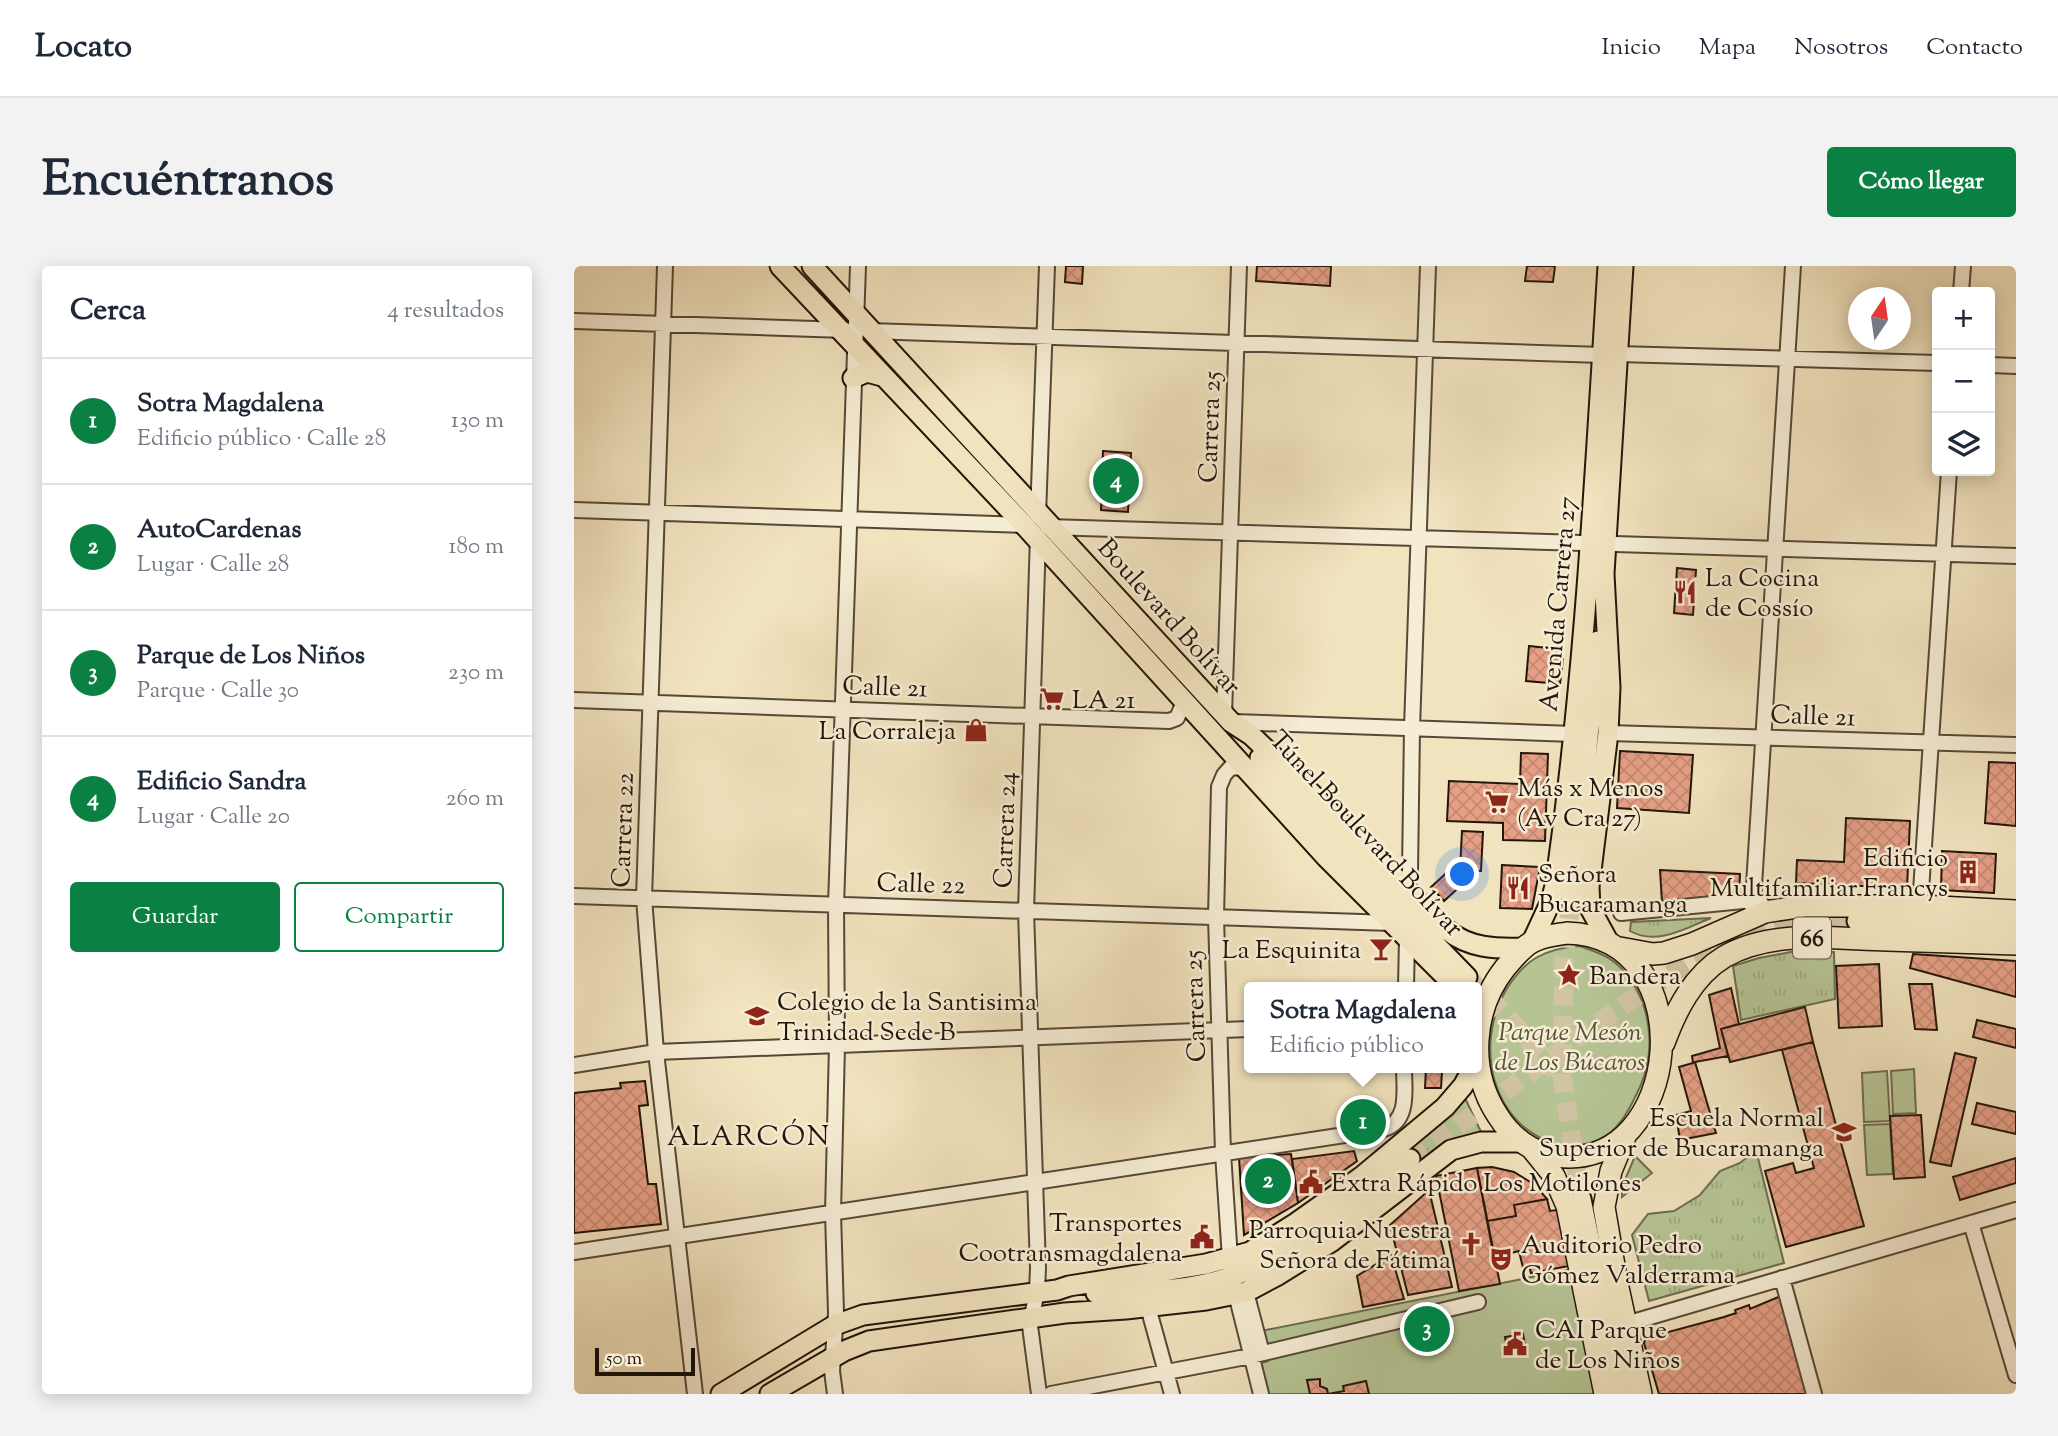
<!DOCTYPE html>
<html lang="es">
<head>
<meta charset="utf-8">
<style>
	body { margin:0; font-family:"Sorts Mill Goudy",serif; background:#f2f2f3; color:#1f2937 }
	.controls { position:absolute; right:21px; top:21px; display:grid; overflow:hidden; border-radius:7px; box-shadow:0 4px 18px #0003 }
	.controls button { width:63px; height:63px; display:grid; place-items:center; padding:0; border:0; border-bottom:2px solid #e0e1e3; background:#fff; color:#1f2937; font:35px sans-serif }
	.compass { position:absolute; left:1274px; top:21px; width:63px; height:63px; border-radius:50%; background:#fff; box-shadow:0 4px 18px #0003; rotate:13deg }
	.scale { position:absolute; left:21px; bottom:18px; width:100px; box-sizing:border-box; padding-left:7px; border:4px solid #23150a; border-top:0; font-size:19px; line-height:24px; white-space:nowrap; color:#23150a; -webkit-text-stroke:5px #f6edd5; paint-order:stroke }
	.you { position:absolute; left:889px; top:609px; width:24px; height:24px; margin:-18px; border:5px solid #fff; border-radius:50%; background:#1a73e8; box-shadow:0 0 0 10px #1a73e833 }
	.badge { display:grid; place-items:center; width:46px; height:46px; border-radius:50%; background:#0b8043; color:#fff; font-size:23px; font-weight:700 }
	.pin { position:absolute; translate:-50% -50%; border:4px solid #fff; box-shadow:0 2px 7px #0006 }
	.popup { position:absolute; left:670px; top:716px; width:238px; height:91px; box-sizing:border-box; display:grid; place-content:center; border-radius:7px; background:#fff; filter:drop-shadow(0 2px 5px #0005); font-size:23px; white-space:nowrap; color:#747a83 }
	.popup b { font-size:26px; color:#1f2937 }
	.popup::after { content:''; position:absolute; left:50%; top:100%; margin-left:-14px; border:14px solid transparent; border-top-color:#fff }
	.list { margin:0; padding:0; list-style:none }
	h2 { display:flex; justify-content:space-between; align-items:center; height:91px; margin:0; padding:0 28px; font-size:30px }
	h2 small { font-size:23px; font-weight:400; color:#747a83 }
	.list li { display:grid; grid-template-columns:46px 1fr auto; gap:21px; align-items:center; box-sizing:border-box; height:126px; padding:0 28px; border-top:2px solid #e0e1e3 }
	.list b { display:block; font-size:26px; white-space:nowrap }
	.list p { margin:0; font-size:23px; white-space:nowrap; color:#747a83 }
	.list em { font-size:23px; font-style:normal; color:#747a83 }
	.actions { display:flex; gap:14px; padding:21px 28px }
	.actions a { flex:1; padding:16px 0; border:2px solid #0b8043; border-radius:7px; text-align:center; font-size:24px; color:#0b8043 }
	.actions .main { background:#0b8043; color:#fff }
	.icon { flex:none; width:38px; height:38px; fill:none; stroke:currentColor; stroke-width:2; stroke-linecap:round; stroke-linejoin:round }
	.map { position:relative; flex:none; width:1442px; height:1128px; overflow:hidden; border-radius:7px }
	header { display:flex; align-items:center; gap:42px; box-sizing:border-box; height:98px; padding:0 35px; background:#fff; border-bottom:2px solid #e0e1e3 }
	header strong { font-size:33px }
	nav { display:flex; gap:38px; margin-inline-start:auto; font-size:24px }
	.intro { display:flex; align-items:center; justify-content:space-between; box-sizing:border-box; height:168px; padding:0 42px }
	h1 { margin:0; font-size:49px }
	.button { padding:18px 32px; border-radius:7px; background:#0b8043; color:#fff; font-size:24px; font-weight:700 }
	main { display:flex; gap:42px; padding:0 42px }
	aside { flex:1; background:#fff; border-radius:7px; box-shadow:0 4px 18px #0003 }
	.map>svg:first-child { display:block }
	.grass { fill:url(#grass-tufts); stroke:#6c6c4f; stroke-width:2 }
	.park { fill:#b6c494; stroke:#6c6c4f; stroke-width:2 }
	.building { fill:url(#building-cross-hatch); stroke:#23150a; stroke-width:2 }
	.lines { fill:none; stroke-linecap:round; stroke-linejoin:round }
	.major-tunnel { stroke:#d2c4a3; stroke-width:19; stroke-dasharray:19 10; stroke-linecap:butt }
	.minor-casing { stroke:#564837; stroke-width:18 }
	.major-casing { stroke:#23150a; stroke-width:23 }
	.highway-casing { stroke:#23150a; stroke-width:24 }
	.minor { stroke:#f6edd5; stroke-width:14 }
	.major { stroke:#f1e3be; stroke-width:19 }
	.highway { stroke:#f1e3be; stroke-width:21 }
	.labels { text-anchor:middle; stroke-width:5; stroke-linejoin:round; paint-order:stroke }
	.shield { fill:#f6edd5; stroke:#625647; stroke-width:2 }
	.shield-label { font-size:24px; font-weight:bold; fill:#23150a }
	.street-label { font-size:26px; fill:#23150a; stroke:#f6edd5 }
	.poi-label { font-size:26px; fill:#23150a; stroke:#f6edd5; text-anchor:start }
	.park-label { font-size:26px; font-style:italic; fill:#56523a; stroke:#f6edd5 }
	.neighbourhood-label { font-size:28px; letter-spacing:2px; fill:#23150a; stroke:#f6edd5 }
</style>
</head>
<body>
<header>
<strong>Locato</strong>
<nav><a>Inicio</a><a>Mapa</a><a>Nosotros</a><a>Contacto</a></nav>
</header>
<div class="intro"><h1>Encuéntranos</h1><a class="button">Cómo llegar</a></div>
<main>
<aside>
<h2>Cerca<small>4 resultados</small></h2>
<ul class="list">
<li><span class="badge">1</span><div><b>Sotra Magdalena</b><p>Edificio público · Calle 28</p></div><em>130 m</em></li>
<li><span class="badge">2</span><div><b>AutoCardenas</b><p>Lugar · Calle 28</p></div><em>180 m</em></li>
<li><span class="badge">3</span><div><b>Parque de Los Niños</b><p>Parque · Calle 30</p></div><em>230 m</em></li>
<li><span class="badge">4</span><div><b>Edificio Sandra</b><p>Lugar · Calle 20</p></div><em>260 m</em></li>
</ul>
<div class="actions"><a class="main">Guardar</a><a>Compartir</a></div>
</aside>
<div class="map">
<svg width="1442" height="1128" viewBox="0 0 1442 1128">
	<defs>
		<pattern id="grass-tufts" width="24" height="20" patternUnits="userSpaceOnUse" patternTransform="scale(1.75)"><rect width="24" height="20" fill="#b6c494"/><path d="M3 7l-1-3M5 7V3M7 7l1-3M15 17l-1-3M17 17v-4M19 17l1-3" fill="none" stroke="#9ca87e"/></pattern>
		<pattern id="building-cross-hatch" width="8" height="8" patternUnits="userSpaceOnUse" patternTransform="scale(1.75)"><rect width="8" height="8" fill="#e6a086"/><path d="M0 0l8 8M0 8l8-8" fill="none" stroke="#c58972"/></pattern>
	</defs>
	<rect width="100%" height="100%" fill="#f1e3be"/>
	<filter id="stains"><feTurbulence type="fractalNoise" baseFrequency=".00286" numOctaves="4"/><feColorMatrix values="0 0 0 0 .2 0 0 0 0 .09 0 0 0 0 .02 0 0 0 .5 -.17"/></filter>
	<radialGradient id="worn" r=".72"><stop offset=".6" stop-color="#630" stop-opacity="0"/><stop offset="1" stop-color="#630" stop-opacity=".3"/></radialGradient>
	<path class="grass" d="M1137 652C1112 662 1083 680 1056 665L1057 656Z
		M1217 686H1260L1261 733 1167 754 1159 700 1185 692Z
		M891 832 908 868 846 897 833 880Z
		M1182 884 1210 997 1075 1035 1058 969 1074 948 1100 945 1126 929 1146 905 1166 897Z
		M1061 890 1078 907 1048 931V921Z"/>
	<path class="park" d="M1005 680C1020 685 1036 690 1047 702 1077 733 1083 783 1066 821 1059 836 1050 855 1037 866 1022 878 1000 883 982 878 917 859 900 779 932 724 951 693 970 683 1005 680Z
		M1340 803 1342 847 1319 848 1317 805Z
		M1313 805 1316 855 1290 856 1288 807Z
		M1316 858 1319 908 1293 909 1290 859Z
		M998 1003 1023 1128H695L687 1097 694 1095 687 1065Z"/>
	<path class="building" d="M492 0H509L508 18 491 16Z
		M683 0H757L756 20 682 15Z
		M953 0H981L979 16 951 15Z
		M529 185 557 187 554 246 527 244Z
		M1103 302 1122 304 1119 349 1100 347Z
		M955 380 983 383 982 392 989 393 986 418 952 415Z
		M1046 485 1119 489 1115 547 1043 542Z
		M947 487 974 488 971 575 929 574V557L873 555 875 515 946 518Z
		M1415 496 1442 497V560L1411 557Z
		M1272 552 1336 555 1333 622 1222 617 1223 594 1270 596Z
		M888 565 909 566 907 605 886 604Z
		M1368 585 1422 588 1420 627 1367 624Z
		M928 599 966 601 958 643 926 642Z
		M879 601 892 615 870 635 857 621Z
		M1086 604 1166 608 1165 627 1088 636Z
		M1339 688 1442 695V731L1336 702Z
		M1305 698 1308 760 1265 762 1262 700Z
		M1335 718H1358L1363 764 1341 763Z
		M1157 722 1165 758 1147 763 1154 790 1121 796 1142 867 1106 874 1102 849 1117 845 1105 801 1119 797 1118 790 1146 782 1135 729Z
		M1231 741 1239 776 1156 796 1147 763Z
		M1403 754 1442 763V782L1399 771Z
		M1239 776 1290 960 1212 981 1191 905 1219 897 1222 907 1240 902 1208 784Z
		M1381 787 1402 792 1377 900 1356 896Z
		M852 802H879V806H868L867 822H851Z
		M71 815 74 839 65 840 74 918H82L87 958 0 967V827L47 822 46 817Z
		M1403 837 1442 846V868L1398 858Z
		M1347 849 1351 911 1320 913 1316 850Z
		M780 885 783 895 724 937 718 893Z
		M717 888 724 937 670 969 665 891Z
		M1442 892V917L1386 934 1379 911Z
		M918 901 940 906 961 919 973 933 940 939 942 950 913 955 903 902Z
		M903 902 926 1018 885 1025 862 910Z
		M855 924 878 1021 834 1029 816 959Z
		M973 933 976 945 983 944 995 1000 957 1007 955 1000 949 1002 945 985 933 988 935 998 922 1001 913 955 942 950 940 939Z
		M817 989 830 1033 789 1041 783 1010Z
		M1207 1030 1237 1128H1085L1070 1077 1072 1072 1150 1051 1162 1047 1161 1044 1175 1039 1176 1043Z
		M949 1068 952 1085 934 1088 931 1071Z
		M746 1113V1120L753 1123 754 1128 770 1125 769 1120 792 1115 795 1128H736L733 1114Z"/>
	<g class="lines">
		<path class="major-tunnel" d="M997 634 990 696 988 811 1007 933
			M893 711 928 745 982 805
			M836 893C922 836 1001 769 1088 714 1119 695 1152 672 1187 662 1217 653 1251 655 1283 655"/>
		<g class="minor-casing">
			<path id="minor" d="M91 0 70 632 82 786 121 1128
				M1387 26 1389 0
				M0 55 271 64
				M295 65 1028 89
				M1044 88 1363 97
				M1416 99 1442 100
				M0 244 453 259
				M464 250 473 0
				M474 261 1442 290
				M464 271 452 645 464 1002 463 1025 456 1060 465 1128
				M0 434 595 455 603 452 610 436
				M650 449 665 0
				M659 456 1000 468
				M1034 467 1442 479
				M826 617 833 612 836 606 838 462 854 0
				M0 630 818 657
				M1346 640 1375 205
				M1047 647 1179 634 1187 637
				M1178 651 1219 0
				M832 721 833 672
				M0 799 82 786 675 763
				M1397 957 1442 1109
				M0 986 810 863C836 855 830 823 830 802
				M656 993 649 887 642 651 645 521 650 509 657 501 669 502
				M1208 1012 1240 1128
				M672 1026 688 1087
				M662 1028 687 1128
				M574 1041 598 1128
				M1052 1058 1442 944
				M261 1128 258 1105 262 1047 259 947 263 779 262 639 284 0
				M477 1128 677 1090 904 1036"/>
		</g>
		<g class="major-casing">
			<path id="major" d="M206 0 450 259 752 591 882 721
				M238 0 657 456 677 469 726 516 873 664C895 682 921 683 949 682
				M279 112 293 106 308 110
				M686 492 728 541 893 711
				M997 634 1024 375
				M1283 655 1442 661
				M1034 675 1016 642 1015 621 1034 467 1036 421 1030 308 1049 0
				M958 676 977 635 981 620C1011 414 1021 207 1034 0
				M1007 933 1047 1128
				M522 1027C567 1025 616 1026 659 1010 725 986 781 935 836 893
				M147 1128 261 1059 289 1049 483 1024 495 1020 632 998 676 986 722 957 787 911 871 841 889 820 899 802
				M196 1128 270 1085 295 1075 491 1047 552 1043 632 1034 672 1026 704 1009 757 976 877 884 907 876H947"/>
		</g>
		<g class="highway-casing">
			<path id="highway" d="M993 667C1132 671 1108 907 983 890 958 887 937 871 924 850 894 805 898 744 931 702 939 693 947 682 958 676 969 670 981 669 993 667Z
				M1046 682 1079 688 1090 687 1118 678 1191 646 1230 640H1346L1442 645
				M1090 777C1102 744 1119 710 1150 691 1198 663 1260 673 1313 674 1356 675 1399 677 1442 678
				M1051 871 1037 905 1030 941 1043 1017 1067 1128
				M959 884 980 910 993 940 1031 1128"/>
		</g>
		<use href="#minor" class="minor"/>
		<use href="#major" class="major"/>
		<use href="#highway" class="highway"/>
	</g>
	<defs>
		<g id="restaurant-bare" transform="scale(1.89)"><path d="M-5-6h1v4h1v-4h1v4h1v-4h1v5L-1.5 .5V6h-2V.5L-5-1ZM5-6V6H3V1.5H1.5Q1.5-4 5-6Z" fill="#8f2418" stroke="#f6edd5" stroke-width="2.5" paint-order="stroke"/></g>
		<g id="supermarket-bare" transform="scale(1.89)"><path d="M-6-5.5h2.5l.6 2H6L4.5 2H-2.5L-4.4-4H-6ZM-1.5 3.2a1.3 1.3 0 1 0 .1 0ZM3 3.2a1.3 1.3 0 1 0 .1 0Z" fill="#8f2418" stroke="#f6edd5" stroke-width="2.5" paint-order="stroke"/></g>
		<g id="shop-bare" transform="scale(1.89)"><path d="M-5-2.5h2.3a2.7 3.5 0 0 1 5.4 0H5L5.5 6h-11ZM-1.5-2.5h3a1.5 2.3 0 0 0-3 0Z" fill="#8f2418" stroke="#f6edd5" stroke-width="2.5" paint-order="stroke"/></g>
		<g id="building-bare" transform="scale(1.89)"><path d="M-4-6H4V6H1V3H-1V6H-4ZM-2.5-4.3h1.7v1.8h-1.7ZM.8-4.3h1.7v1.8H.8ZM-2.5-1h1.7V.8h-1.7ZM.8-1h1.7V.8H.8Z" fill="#8f2418" stroke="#f6edd5" stroke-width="2.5" paint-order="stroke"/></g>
		<g id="bar-bare" transform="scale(1.89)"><path d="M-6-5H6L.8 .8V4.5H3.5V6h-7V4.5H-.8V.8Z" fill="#8f2418" stroke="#f6edd5" stroke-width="2.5" paint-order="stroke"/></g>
		<g id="sight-bare" transform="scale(1.89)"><path d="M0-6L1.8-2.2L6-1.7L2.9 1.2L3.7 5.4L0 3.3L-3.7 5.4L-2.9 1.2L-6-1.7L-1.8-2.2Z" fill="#8f2418" stroke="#f6edd5" stroke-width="2.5" paint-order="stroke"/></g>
		<g id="school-bare" transform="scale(1.89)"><path d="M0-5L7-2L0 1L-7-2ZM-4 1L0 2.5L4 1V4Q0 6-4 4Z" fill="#8f2418" stroke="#f6edd5" stroke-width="2.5" paint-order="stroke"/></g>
		<g id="civic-bare" transform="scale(1.89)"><path d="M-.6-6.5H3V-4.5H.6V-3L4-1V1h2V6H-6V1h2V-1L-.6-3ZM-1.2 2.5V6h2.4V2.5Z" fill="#8f2418" stroke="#f6edd5" stroke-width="2.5" paint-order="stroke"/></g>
		<g id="church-bare" transform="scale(1.89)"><path d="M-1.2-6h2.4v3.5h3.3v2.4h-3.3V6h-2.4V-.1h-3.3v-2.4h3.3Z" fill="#8f2418" stroke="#f6edd5" stroke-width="2.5" paint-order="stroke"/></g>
		<g id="theatre-bare" transform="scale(1.89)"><path d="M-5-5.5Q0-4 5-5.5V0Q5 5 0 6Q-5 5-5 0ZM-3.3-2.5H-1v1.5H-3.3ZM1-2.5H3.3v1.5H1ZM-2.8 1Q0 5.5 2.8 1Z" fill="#8f2418" stroke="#f6edd5" stroke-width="2.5" paint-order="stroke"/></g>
	</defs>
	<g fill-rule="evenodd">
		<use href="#restaurant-bare" x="1111" y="326"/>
		<use href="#supermarket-bare" x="478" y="433"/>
		<use href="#shop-bare" x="402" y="464"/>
		<use href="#supermarket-bare" x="923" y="536"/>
		<use href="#building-bare" x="1394" y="606"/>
		<use href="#restaurant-bare" x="944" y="622"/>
		<use href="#bar-bare" x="807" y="683"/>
		<use href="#sight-bare" x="995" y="709"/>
		<use href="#school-bare" x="183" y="750"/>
		<use href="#school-bare" x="1270" y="866"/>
		<use href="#civic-bare" x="737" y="916"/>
		<use href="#civic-bare" x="628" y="971"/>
		<use href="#church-bare" x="897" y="978"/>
		<use href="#theatre-bare" x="927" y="993"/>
		<use href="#civic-bare" x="941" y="1078"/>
	</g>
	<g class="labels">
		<rect class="shield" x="1219" y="651.5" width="38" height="41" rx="5"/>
		<g class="shield-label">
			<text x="1238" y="680">66</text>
		</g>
		<g class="street-label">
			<text transform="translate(635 161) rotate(-88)" y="9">Carrera 25</text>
			<text transform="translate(983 338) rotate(-85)" y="9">Avenida Carrera 27</text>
			<text transform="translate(596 350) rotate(48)" y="9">Boulevard Bolívar</text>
			<text transform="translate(311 420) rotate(2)" y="9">Calle 21</text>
			<text transform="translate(1239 449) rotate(2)" y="9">Calle 21</text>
			<text transform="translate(48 564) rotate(-88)" y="9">Carrera 22</text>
			<text transform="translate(430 564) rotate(-88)" y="9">Carrera 24</text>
			<text transform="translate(793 567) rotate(47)" y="9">Túnel Boulevard Bolívar</text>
			<text transform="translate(347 617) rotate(2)" y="9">Calle 22</text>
			<text transform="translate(620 740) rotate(-92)" y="9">Carrera 25</text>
		</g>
		<g class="poi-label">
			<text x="1131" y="320">La Cocina<tspan x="1131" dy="30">de Cossío</tspan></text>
			<text x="498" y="442">LA 21</text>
			<text x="382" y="473" text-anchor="end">La Corraleja</text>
			<text x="943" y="530">Más x Menos<tspan x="943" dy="30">(Av Cra 27)</tspan></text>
			<text x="1374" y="600" text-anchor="end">Edificio<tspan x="1374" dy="30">Multifamiliar Francys</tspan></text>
			<text x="964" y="616">Señora<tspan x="964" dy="30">Bucaramanga</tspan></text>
			<text x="787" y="692" text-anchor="end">La Esquinita</text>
			<text x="1015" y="718">Bandera</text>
			<text x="203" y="744">Colegio de la Santisima<tspan x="203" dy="30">Trinidad Sede B</tspan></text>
			<text x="1250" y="860" text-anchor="end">Escuela Normal<tspan x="1250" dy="30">Superior de Bucaramanga</tspan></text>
			<text x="757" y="925">Extra Rápido Los Motilones</text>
			<text x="608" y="965" text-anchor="end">Transportes<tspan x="608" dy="30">Cootransmagdalena</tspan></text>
			<text x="877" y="972" text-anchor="end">Parroquia Nuestra<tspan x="877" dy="30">Señora de Fátima</tspan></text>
			<text x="947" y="987">Auditorio Pedro<tspan x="947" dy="30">Gómez Valderrama</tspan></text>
			<text x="961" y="1072">CAI Parque<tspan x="961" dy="30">de Los Niños</tspan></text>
		</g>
		<g class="park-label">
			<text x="996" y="774">Parque Mesón<tspan x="996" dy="30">de Los Búcaros</tspan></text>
		</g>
		<g class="neighbourhood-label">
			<text x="175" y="879">ALARCÓN</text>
		</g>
	</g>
	<rect width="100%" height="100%" filter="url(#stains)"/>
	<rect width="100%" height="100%" fill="url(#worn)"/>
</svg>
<div class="controls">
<button>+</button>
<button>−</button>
<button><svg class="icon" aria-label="layers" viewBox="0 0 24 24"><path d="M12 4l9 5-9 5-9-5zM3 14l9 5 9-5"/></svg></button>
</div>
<svg class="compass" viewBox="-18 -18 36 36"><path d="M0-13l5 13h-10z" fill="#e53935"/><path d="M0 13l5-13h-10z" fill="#747a83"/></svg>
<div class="scale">50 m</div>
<div class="you"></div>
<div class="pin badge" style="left:789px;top:856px">1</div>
<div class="popup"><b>Sotra Magdalena</b>Edificio público</div>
<div class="pin badge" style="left:694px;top:915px">2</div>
<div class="pin badge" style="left:853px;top:1063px">3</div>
<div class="pin badge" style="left:542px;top:215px">4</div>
</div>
</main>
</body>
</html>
